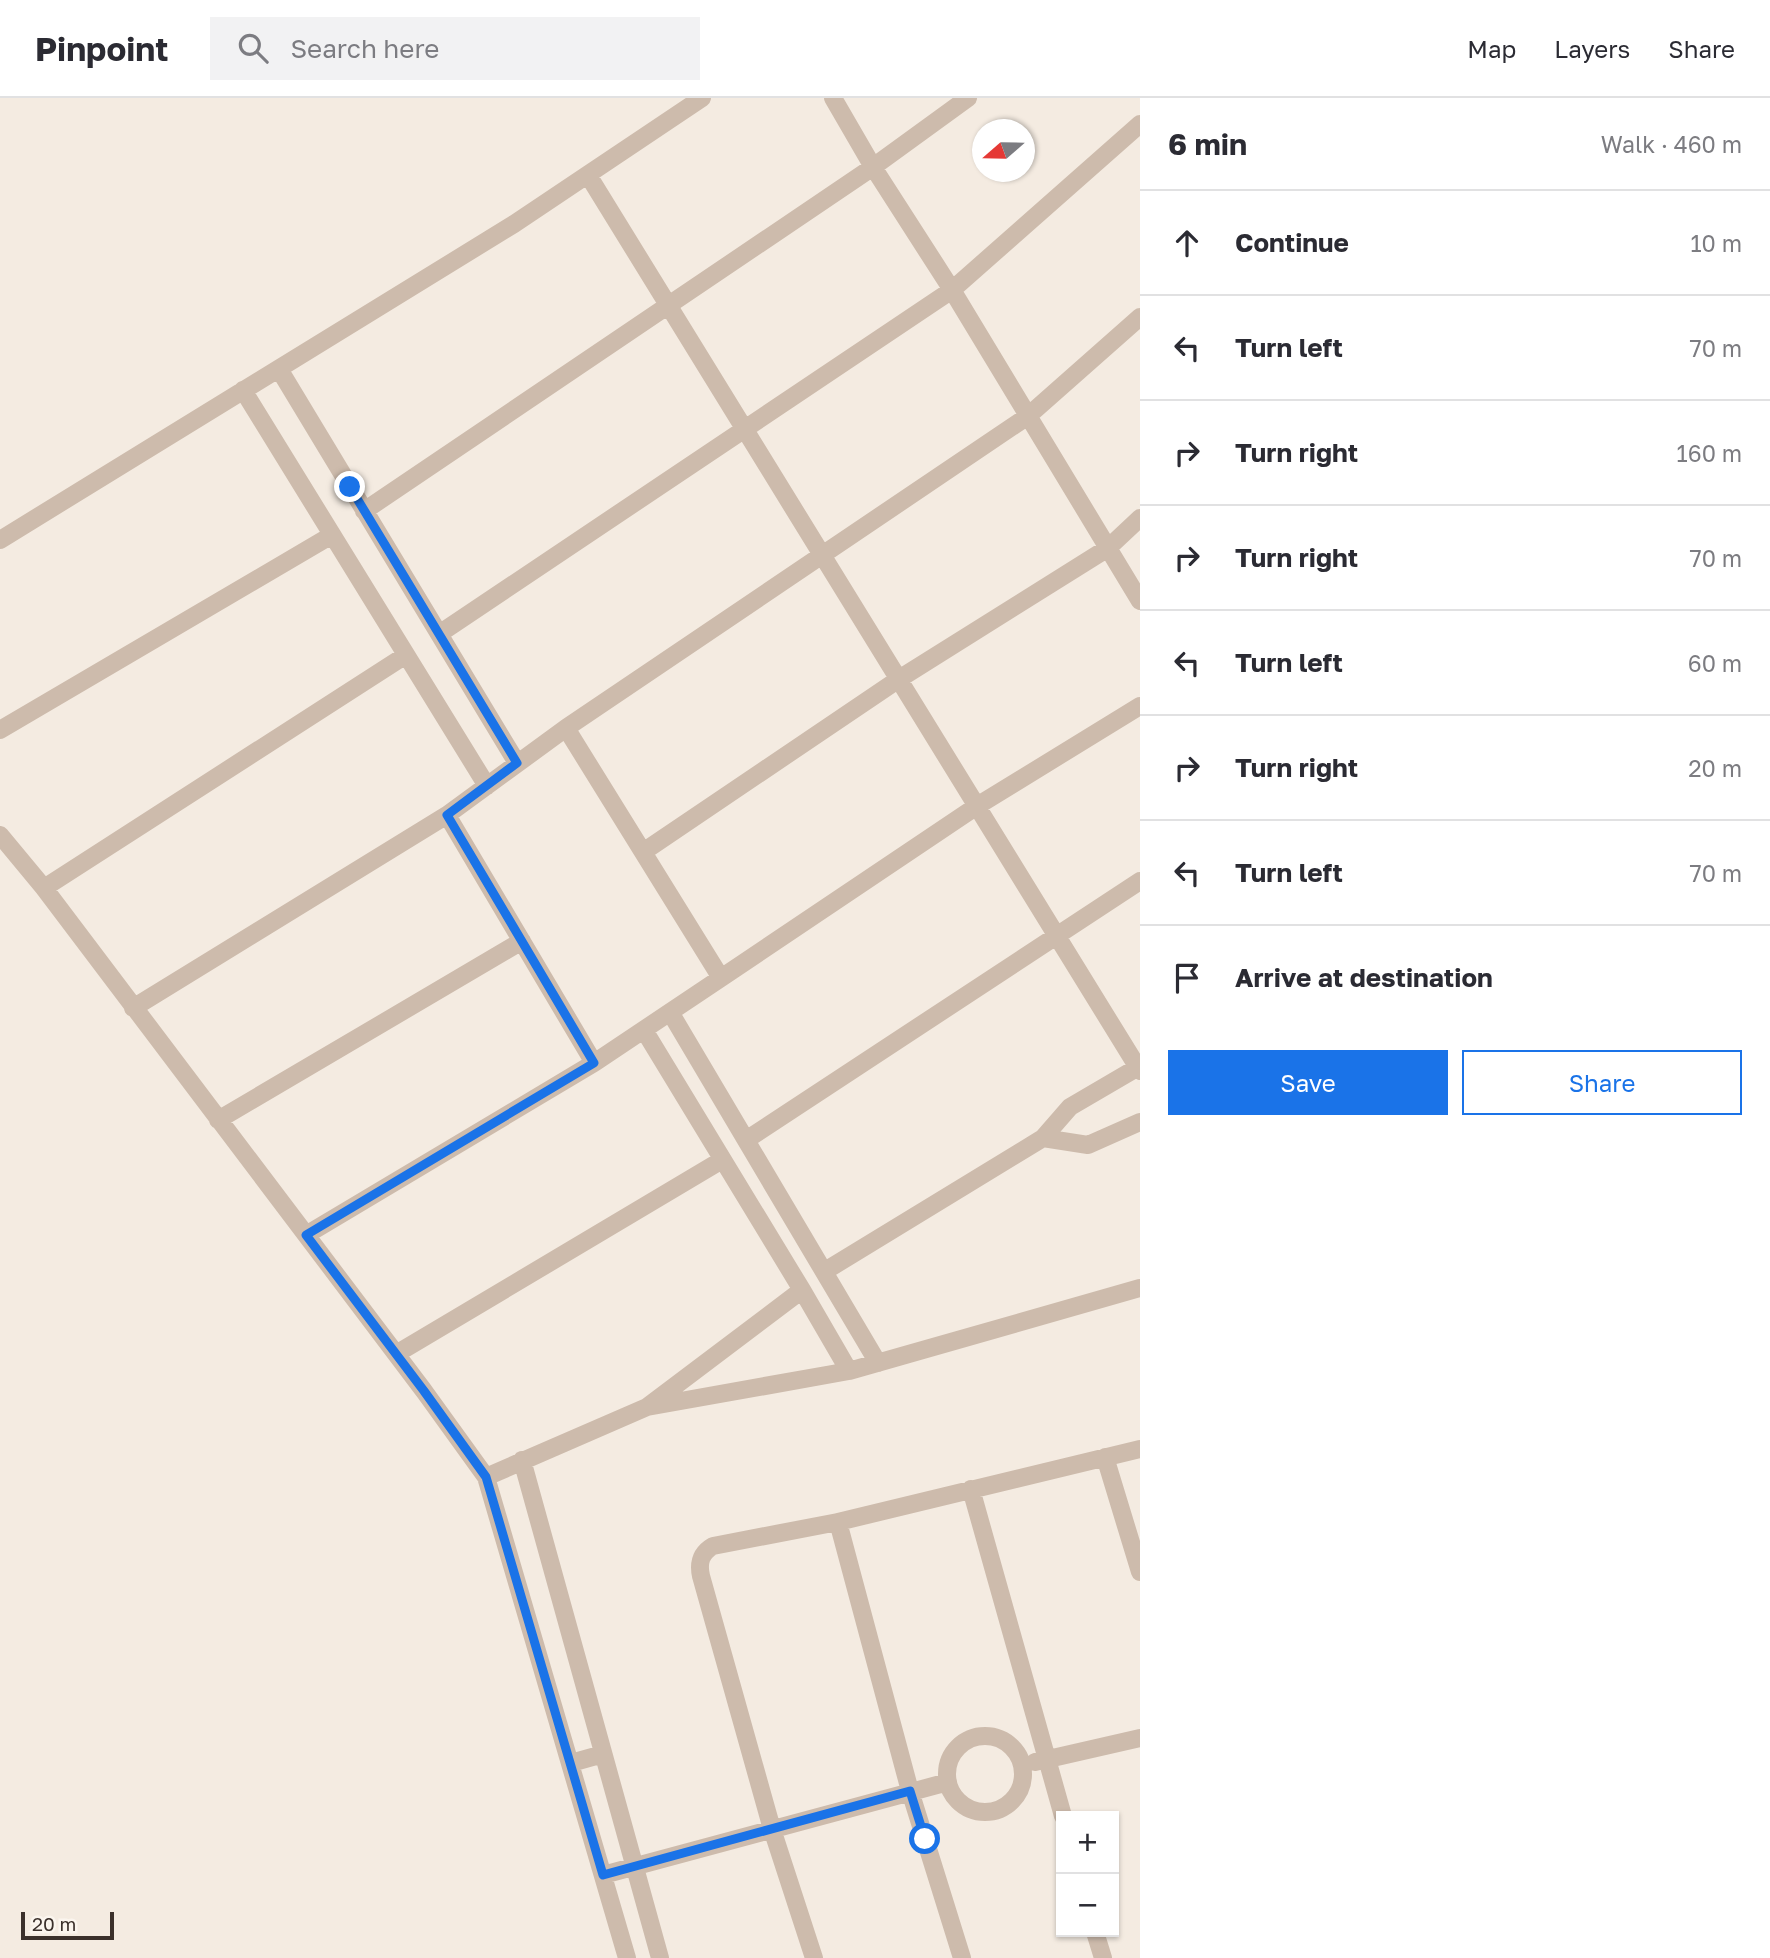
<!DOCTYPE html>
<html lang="en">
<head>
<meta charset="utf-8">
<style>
	body { margin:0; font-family:"Golos Text",sans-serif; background:#f2f2f3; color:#2b2b33 }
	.controls { position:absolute; right:21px; bottom:21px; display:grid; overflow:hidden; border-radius:0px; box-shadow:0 2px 5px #0004 }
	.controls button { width:63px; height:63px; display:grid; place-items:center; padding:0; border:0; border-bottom:2px solid #e1e1e2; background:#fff; color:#2b2b33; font:35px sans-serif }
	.compass { position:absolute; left:972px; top:21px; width:63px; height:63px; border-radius:50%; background:#fff; box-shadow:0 2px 5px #0004; rotate:250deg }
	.scale { position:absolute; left:21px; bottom:18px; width:93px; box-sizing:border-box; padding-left:7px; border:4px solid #3b302b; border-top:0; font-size:19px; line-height:24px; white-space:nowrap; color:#3b302b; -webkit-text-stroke:5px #fbf5ee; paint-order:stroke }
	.stop { position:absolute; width:21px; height:21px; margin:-16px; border:5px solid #1a73e8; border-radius:50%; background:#fff }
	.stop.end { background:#1a73e8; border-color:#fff; box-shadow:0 2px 7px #0008 }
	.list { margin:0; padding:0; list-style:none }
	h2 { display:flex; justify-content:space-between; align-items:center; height:91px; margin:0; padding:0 28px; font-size:30px }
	h2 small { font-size:23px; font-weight:400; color:#7c7c81 }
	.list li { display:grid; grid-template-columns:46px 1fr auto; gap:21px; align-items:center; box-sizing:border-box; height:105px; padding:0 28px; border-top:2px solid #e1e1e2 }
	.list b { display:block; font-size:26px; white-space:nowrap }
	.list em { font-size:23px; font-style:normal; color:#7c7c81 }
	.actions { display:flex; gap:14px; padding:21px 28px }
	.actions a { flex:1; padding:16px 0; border:2px solid #1a73e8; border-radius:0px; text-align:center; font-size:24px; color:#1a73e8 }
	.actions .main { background:#1a73e8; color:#fff }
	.icon { flex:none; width:38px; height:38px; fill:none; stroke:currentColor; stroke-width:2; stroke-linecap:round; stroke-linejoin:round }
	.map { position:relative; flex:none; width:1140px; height:1860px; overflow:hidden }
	header { display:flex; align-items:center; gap:42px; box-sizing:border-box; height:98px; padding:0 35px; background:#fff; border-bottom:2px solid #e1e1e2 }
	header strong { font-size:33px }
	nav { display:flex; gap:38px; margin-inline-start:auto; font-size:24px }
	.search { width:490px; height:63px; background:#f2f2f3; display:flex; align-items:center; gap:18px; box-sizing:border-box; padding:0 24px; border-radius:0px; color:#7c7c81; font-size:26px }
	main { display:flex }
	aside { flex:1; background:#fff }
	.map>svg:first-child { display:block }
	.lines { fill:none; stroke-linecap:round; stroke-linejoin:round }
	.minor { stroke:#cdbbac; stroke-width:18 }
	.route { stroke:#1a73e8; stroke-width:9 }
</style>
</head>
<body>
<header>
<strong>Pinpoint</strong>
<div class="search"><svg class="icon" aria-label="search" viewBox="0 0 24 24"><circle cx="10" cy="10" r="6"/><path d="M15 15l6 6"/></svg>Search here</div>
<nav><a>Map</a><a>Layers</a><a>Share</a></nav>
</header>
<main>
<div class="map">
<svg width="1140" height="1860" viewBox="0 0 1140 1860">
	<rect width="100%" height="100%" fill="#f4ebe1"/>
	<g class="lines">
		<path class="minor" d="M833 0 873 69 952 192 1140 503
			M588 77 1140 973
			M279 271 517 665
			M243 292 487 688
			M364 413 873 69 968 0
			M0 442 514 126 702 0
			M439 536 952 192 1140 26
			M566 630 721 880 594 965 447 717Z
			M566 630 1028 318 1140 219
			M0 632 332 437
			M0 737 44 790 424 1293 486 1379 627 1860
			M643 754 899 581 1108 450 1140 420
			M44 790 406 557
			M721 880 977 708 1140 608
			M133 910 447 717
			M670 914 878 1265
			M644 932 802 1192 849 1273
			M218 1022 522 843
			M1043 1040 1088 1047 1140 1024
			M746 1042 1140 783
			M306 1137 594 965
			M825 1173 1043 1040 1070 1009 1140 968
			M396 1256 722 1062
			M647 1309 849 1273 1140 1190
			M1105 1359 1140 1474
			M522 1362 660 1860
			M486 1379 647 1309 802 1192
			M971 1391 1063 1718
			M838 1424 910 1693 962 1860
			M947 1676a38 38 0 1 1 76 0a38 38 0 1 1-76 0Z
			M1035 1664 1140 1640
			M571 1665 603 1656
			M603 1777 948 1684
			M1095 1834 1103 1860
			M814 1860 772 1731 701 1478C698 1464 701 1455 713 1448L838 1424 1140 1351"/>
	</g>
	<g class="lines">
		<path class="route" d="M350 389 517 665 447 717 594 965 306 1137 424 1293 486 1379 603 1777 910 1693 925 1741"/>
	</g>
</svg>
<div class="controls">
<button>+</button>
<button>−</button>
</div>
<svg class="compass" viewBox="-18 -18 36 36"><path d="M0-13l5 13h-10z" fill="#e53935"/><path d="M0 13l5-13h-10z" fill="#7c7c81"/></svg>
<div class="scale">20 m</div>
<div class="stop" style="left:925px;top:1741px"></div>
<div class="stop end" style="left:350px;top:389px"></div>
</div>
<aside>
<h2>6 min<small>Walk · 460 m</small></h2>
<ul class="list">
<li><svg class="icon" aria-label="ahead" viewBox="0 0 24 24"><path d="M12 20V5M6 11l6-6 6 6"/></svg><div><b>Continue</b></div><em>10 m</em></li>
<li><svg class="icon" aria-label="left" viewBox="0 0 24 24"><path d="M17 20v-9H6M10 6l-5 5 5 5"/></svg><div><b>Turn left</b></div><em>70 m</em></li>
<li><svg class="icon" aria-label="right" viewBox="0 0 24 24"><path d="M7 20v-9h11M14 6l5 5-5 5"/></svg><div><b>Turn right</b></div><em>160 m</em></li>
<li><svg class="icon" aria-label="right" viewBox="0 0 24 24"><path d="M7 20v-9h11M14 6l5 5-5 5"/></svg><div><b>Turn right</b></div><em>70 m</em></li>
<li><svg class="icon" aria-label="left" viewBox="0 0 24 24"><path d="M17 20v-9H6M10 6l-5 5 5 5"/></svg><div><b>Turn left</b></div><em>60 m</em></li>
<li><svg class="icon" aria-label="right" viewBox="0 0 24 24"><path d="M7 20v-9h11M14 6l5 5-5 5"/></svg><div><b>Turn right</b></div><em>20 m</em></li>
<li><svg class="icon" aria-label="left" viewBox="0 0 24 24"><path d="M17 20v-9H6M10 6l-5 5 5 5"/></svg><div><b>Turn left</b></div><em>70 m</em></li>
<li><svg class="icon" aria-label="arrive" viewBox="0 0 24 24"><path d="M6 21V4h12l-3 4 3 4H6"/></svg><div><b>Arrive at destination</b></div></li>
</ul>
<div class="actions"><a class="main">Save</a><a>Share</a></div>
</aside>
</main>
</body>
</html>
